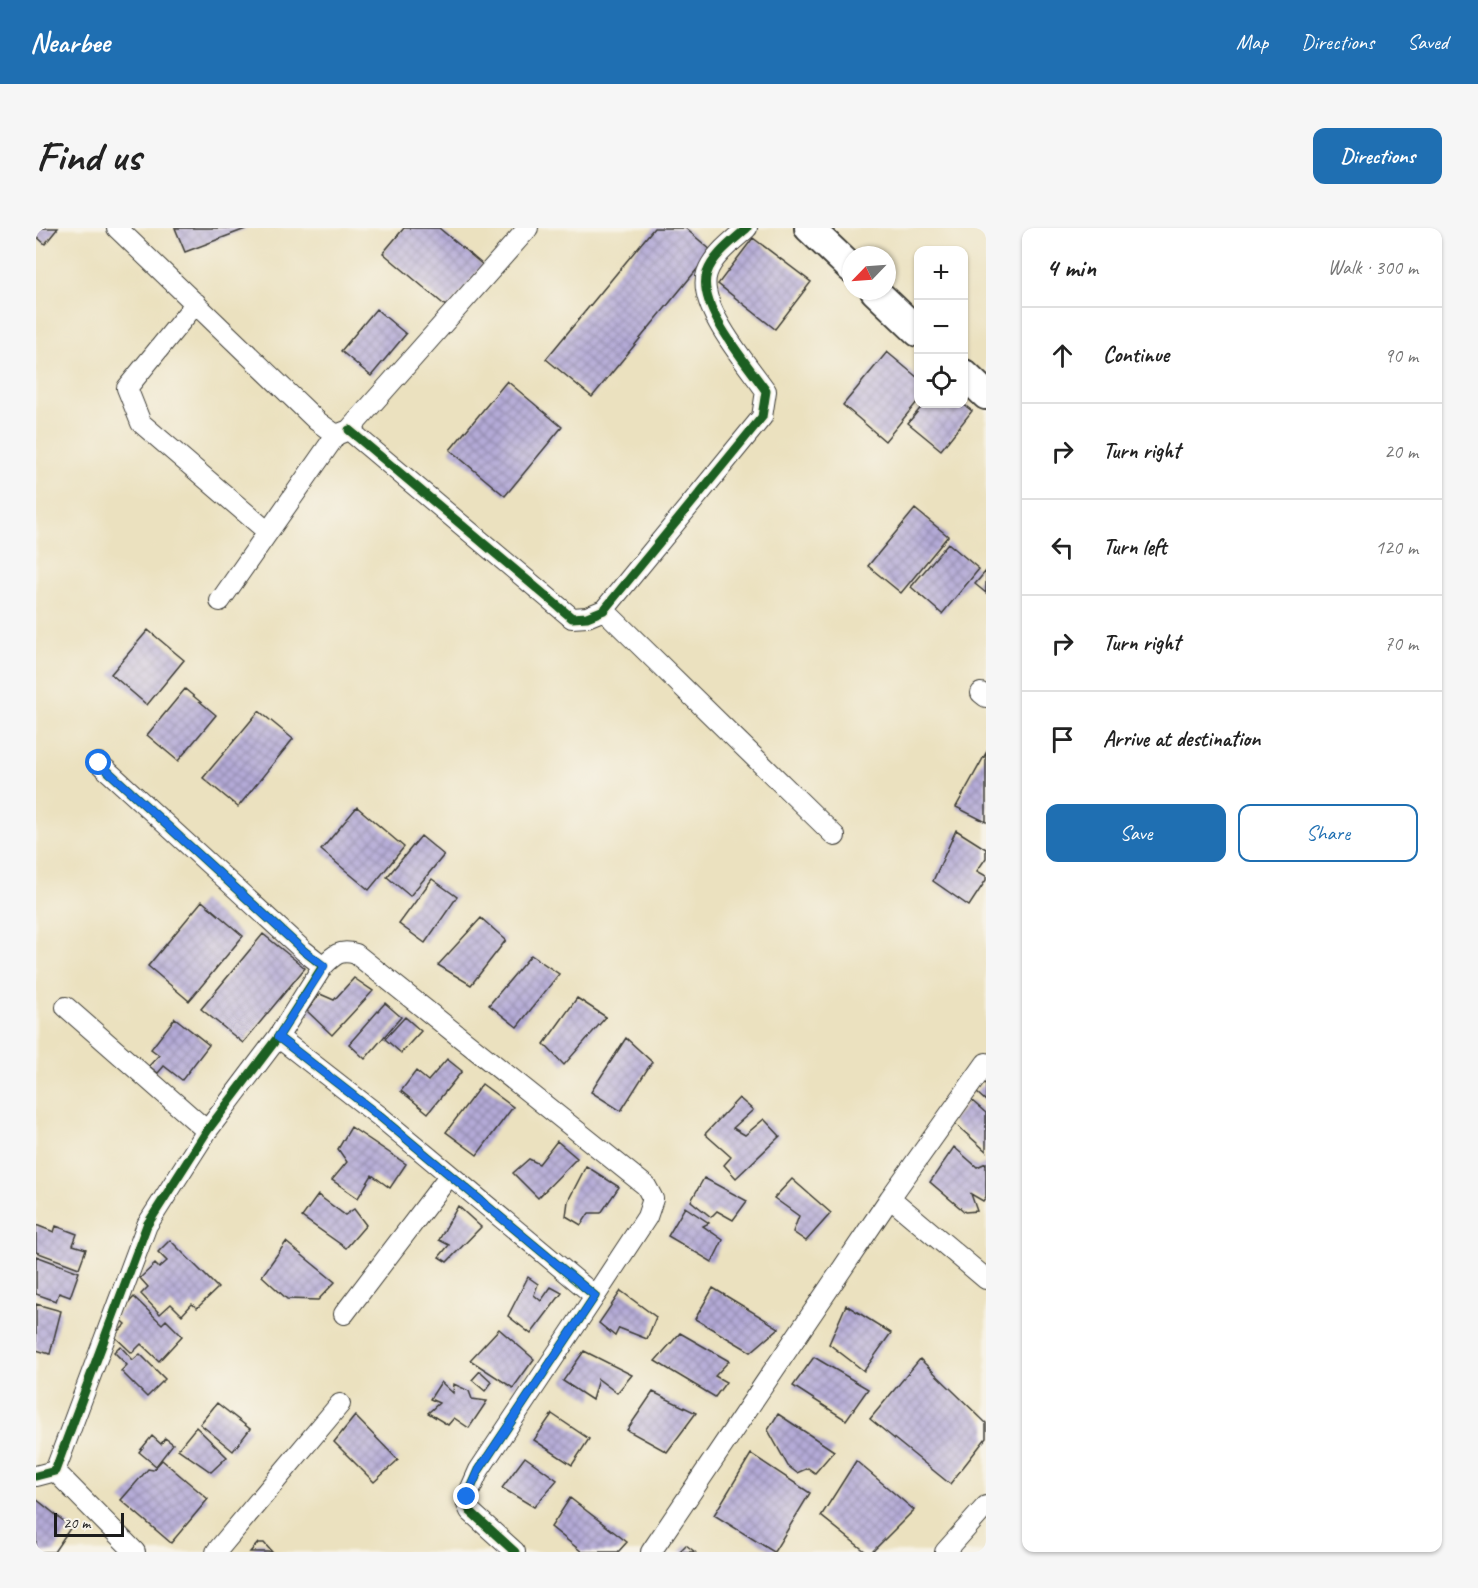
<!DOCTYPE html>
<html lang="en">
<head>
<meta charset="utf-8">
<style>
	body { margin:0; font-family:Caveat,sans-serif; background:#f6f6f6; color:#222 }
	.controls { position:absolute; right:18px; top:18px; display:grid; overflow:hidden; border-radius:12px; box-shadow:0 2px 4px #0004 }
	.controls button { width:54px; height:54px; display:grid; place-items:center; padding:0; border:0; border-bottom:2px solid #e0e0e0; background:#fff; color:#222; font:30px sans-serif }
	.compass { position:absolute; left:806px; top:18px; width:54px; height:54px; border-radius:50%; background:#fff; box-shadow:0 2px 4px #0004; rotate:245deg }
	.scale { position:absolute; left:18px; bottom:15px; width:70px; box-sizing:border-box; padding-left:6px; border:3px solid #1c1c1c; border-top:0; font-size:16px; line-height:21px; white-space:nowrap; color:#1c1c1c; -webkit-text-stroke:4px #f7f3e8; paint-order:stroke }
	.stop { position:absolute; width:18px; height:18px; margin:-14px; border:4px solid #1a73e8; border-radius:50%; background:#fff }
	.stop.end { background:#1a73e8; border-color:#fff; box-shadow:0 2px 6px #0008 }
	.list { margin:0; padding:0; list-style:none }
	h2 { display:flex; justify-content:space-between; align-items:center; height:78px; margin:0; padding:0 24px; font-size:26px }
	h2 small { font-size:20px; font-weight:400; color:#767676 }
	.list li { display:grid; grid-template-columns:39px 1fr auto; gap:18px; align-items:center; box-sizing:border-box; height:96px; padding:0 24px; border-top:2px solid #e0e0e0 }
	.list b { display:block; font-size:22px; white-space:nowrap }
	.list em { font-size:20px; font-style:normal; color:#767676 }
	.actions { display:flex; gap:12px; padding:18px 24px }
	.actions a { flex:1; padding:14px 0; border:2px solid #1f6fb2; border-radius:12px; text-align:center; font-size:21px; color:#1f6fb2 }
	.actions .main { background:#1f6fb2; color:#fff }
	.icon { flex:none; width:33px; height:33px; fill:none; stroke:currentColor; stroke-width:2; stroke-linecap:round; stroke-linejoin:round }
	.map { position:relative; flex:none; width:950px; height:1324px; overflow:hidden; border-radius:12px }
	header { display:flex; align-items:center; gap:36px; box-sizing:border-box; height:84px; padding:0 30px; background:#1f6fb2; color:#fff }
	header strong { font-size:28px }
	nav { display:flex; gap:33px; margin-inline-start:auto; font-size:21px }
	.intro { display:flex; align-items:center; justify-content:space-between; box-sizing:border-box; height:144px; padding:0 36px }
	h1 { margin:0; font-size:42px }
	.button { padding:15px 27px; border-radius:12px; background:#1f6fb2; color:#fff; font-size:21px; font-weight:700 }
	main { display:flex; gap:36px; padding:0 36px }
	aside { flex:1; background:#fff; border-radius:12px; box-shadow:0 2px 4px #0004 }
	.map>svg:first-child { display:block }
	.building { fill:url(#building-cross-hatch) }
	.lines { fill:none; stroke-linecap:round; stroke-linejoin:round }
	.street-casing { stroke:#3b3a34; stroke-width:22 }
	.secondary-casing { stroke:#3b3a34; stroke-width:32 }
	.street { stroke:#fff; stroke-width:20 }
	.secondary { stroke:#fff; stroke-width:28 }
	.cycleway-casing { stroke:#f7f3e8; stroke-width:13 }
	.cycleway { stroke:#1b5e20; stroke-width:9 }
	.route { stroke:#1a73e8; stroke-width:8 }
</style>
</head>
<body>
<header>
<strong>Nearbee</strong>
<nav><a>Map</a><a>Directions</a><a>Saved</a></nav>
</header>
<div class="intro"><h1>Find us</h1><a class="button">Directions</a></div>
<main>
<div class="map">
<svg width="950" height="1324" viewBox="0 0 950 1324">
	<defs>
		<pattern id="building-cross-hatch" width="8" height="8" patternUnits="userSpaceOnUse" patternTransform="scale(1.5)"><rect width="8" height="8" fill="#b4aad7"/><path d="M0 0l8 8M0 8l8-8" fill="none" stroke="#928aae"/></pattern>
	</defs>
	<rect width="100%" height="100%" fill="#f7f3e8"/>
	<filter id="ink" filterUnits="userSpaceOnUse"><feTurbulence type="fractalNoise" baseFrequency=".0167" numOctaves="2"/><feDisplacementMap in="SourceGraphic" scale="12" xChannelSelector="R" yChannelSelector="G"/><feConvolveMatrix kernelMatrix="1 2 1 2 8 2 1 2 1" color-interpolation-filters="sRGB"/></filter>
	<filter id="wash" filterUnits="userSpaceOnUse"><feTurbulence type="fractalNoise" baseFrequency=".008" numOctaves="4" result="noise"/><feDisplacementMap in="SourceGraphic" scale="24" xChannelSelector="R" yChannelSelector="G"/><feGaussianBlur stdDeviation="1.35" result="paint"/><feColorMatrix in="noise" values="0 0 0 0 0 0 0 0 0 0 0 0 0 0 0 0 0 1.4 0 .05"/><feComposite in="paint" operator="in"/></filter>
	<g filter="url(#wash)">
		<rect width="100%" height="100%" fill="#ebe1bf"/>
		<g id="blocks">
			<path class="building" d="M0 0H22L9 16 0 8Z
				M139 0H212L149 24Z
				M368 0H403L447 37 412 80 347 25Z
				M618 0H649L676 23 556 169 510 131Z
				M717 10 775 54 739 101 682 56Z
				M340 81 370 106 335 148 305 123Z
				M851 124 882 150V173L849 213 807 177Z
				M471 153 526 199 469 268 414 222Z
				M888 176H927L936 183 905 222 872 195Z
				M879 281 912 308 865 365 832 338Z
				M912 315 943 341 906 386 875 359Z
				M950 343V365L939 356Z
				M112 402 148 432 111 477 75 446Z
				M149 461 180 487 142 533 111 507Z
				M223 483 257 511 202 579 167 550Z
				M950 525V594L920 579Z
				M321 579 368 619 333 662 285 622Z
				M920 602 950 621V630L941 643 950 648V652L933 678 897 653Z
				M385 608 408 627 374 668 351 649Z
				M396 651 421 669 389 715 363 696Z
				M166 673 207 708 153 773 112 738Z
				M445 690 470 712 435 757 402 737Z
				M227 706 269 740 207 815 165 781Z
				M495 727 523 746 481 799 453 777Z
				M318 750 337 763 296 807 271 783 284 766 298 772Z
				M541 770 570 789 528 837 508 816Z
				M349 775 365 789 329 831 313 816Z
				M369 789 385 803 365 825 349 811Z
				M139 790 173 817 146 852 128 838 122 845 113 838 123 827 115 821Z
				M590 810 616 834 585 883 555 864Z
				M411 831 426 843 392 885 365 863 380 843 392 853Z
				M950 853V873L940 864Z
				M446 856 477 879 441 927 410 904Z
				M703 870 717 882 697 900 709 907 728 891 744 908 700 950 688 937 695 929 669 906Z
				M935 872 950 885V923L916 893Z
				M315 899 370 936 354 960 336 947 322 970 296 952 311 934 302 921Z
				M521 913 541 930 502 970 477 945 493 931 503 936Z
				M918 919 941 939 950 935V969L947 973 935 966 941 983 929 984 894 954Z
				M550 938 583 959 565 985H553L545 997 530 988 532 973Z
				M668 950 711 973 697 992 681 983 675 989 655 973Z
				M756 951 795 985 770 1013 757 1004 763 988 738 970Z
				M282 967 309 987 318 981 330 997 310 1020 266 989Z
				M422 978 445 999 411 1034 403 1029 413 1017 403 1012Z
				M649 979 673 995 667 998 687 1012 676 1034 632 1008Z
				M0 997 18 1004 20 998 41 1006 37 1017 50 1021 43 1040 0 1024Z
				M134 1012 182 1060 161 1080 156 1076 146 1087 135 1076 124 1086 105 1066 112 1059 104 1050 119 1036 123 1040 131 1033 122 1024Z
				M250 1014 299 1054 282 1072 251 1071 226 1048Z
				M0 1028 43 1044 34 1069 23 1065 20 1073 0 1066Z
				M492 1049 502 1056 498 1067 505 1073 515 1059 526 1065 495 1106 472 1088Z
				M677 1060 743 1100 715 1124 659 1091Z
				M585 1063 620 1089 611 1111 583 1100 579 1108 563 1095Z
				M98 1069 126 1096 130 1092 146 1108 123 1133 105 1116 96 1125 78 1108 90 1096 81 1088Z
				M0 1076 25 1083 14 1126 0 1122Z
				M810 1077 855 1105 828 1143 793 1116Z
				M463 1101 498 1131 477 1160 434 1132Z
				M644 1105 693 1133 679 1148 690 1154 679 1169 619 1133Z
				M84 1118 97 1132 104 1126 129 1151 111 1169 85 1143 91 1137 78 1124Z
				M548 1123 596 1147 581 1165 562 1151 556 1172 527 1153Z
				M778 1129 832 1161 810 1192 757 1158Z
				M884 1131 950 1195V1210L914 1256 834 1191Z
				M444 1143 456 1154 449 1163 436 1152Z
				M405 1154 417 1165 418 1156 433 1163 436 1171 451 1173 433 1200 418 1190 412 1197 392 1185 403 1175 394 1171Z
				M617 1164 660 1185 631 1224 591 1202Z
				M181 1175 214 1201 197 1223 164 1196Z
				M516 1186 553 1211 536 1237 498 1212Z
				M742 1186 798 1223 779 1245 772 1240 761 1245 752 1238 732 1202Z
				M319 1188 362 1232 338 1254 298 1214Z
				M160 1199 191 1229 175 1244 142 1221Z
				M116 1208 125 1216 129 1210 137 1216 120 1238 103 1224Z
				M715 1226 774 1265 738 1324 678 1287Z
				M489 1229 521 1252 498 1279 466 1260Z
				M126 1232 172 1271 135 1315 85 1272 112 1241 117 1242Z
				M820 1233 878 1282 836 1324H830L785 1288Z
				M534 1270 591 1314 582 1324H546L515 1299Z
				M0 1271 35 1299 18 1324H0Z
				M222 1315H228L236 1324H214Z
				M650 1317 659 1324H643Z"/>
		</g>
	</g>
	<g filter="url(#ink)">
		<use href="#blocks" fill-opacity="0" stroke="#3b3a34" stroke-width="1.5"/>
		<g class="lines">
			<g class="street-casing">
				<path id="street" d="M81 0 281 193 300 207
					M160 75 91 160 105 195 232 304
					M313 202 536 390 551 389 568 382 726 189 730 163C712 137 660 78 671 45 677 27 698 12 711 0
					M184 373 300 207 313 202 492 0
					M568 382 799 608
					M945 465 950 469
					M287 738C298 727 304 721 320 726L610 958 617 971 611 989 559 1068
					M30 779 171 903
					M242 809 342 887 559 1068 443 1242 431 1269V1276L434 1283 479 1324
					M854 970 950 1051
					M308 1086 413 948
					M19 1243 99 1324
					M0 1248 19 1243 111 997 171 903 242 809 287 738 268 723 63 535
					M180 1324 304 1176
					M615 1324 854 970 950 835
					M909 1324 950 1278"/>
			</g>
			<g class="secondary-casing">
				<path id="secondary" d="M773 0 815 40
					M839 63 882 104
					M928 146 950 167"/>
			</g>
			<use href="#street" class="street"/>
			<use href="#secondary" class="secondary"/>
			<g class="cycleway-casing">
				<path id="cycleway" d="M313 202 536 390 551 389 568 382 726 189 730 163C712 137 660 78 671 45 677 27 698 12 711 0
					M242 809 342 887 559 1068 443 1242 431 1269V1276L434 1283 479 1324
					M0 1248 19 1243 111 997 171 903 242 809 287 738 268 723 63 535"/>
			</g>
			<use href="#cycleway" class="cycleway"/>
		</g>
	</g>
	<g class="lines" filter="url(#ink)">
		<path class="route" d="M63 535 268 723 288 738 242 809 342 887 559 1068 443 1242 431 1269"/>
	</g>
</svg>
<div class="controls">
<button>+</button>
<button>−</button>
<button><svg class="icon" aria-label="locate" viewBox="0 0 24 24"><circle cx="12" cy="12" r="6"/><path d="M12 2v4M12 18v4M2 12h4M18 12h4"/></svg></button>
</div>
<svg class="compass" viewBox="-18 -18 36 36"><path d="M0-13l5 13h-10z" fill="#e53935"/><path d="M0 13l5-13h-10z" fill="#767676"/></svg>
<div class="scale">20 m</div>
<div class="stop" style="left:63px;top:535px"></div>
<div class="stop end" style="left:431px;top:1269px"></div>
</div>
<aside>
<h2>4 min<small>Walk · 300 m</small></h2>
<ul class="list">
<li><svg class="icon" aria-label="ahead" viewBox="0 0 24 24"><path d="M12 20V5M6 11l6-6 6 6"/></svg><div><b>Continue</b></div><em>90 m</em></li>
<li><svg class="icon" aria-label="right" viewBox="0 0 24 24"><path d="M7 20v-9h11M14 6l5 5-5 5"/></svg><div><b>Turn right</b></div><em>20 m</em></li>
<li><svg class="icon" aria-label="left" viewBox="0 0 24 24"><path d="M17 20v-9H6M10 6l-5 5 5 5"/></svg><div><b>Turn left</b></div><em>120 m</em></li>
<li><svg class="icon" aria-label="right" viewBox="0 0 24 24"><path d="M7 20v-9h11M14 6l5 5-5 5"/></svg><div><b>Turn right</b></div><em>70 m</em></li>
<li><svg class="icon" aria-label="arrive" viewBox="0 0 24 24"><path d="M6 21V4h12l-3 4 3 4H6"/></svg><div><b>Arrive at destination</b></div></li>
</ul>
<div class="actions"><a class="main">Save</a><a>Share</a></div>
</aside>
</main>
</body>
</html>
